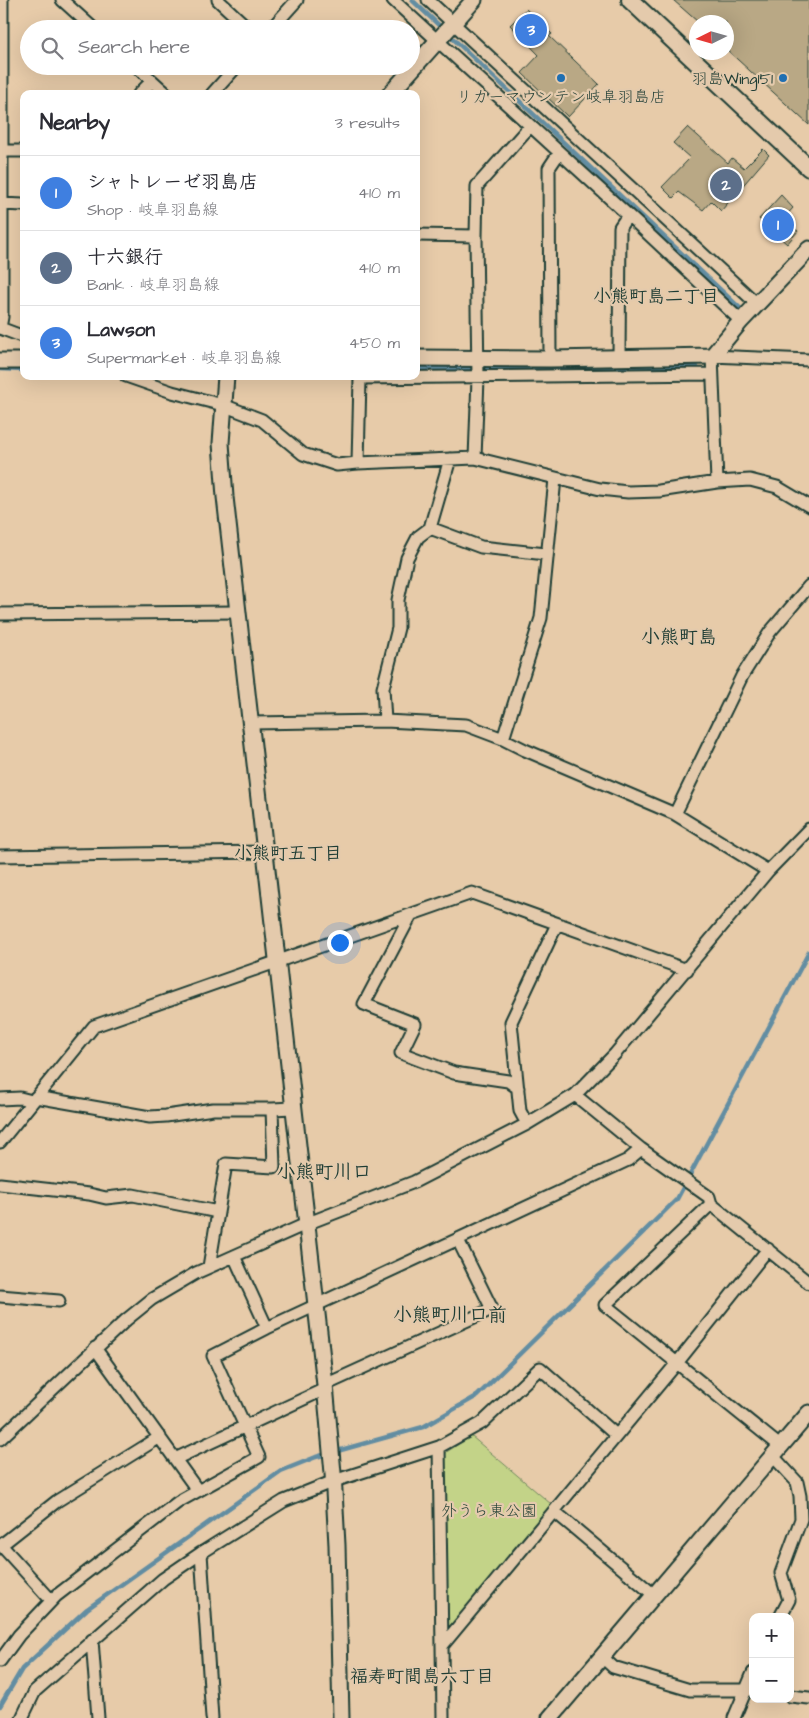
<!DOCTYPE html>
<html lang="en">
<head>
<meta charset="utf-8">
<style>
	body { margin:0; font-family:"Architects Daughter","Klee One",sans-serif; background:#f7f7f7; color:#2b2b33 }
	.controls { position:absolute; right:15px; bottom:15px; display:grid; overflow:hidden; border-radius:10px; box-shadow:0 5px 20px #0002 }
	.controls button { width:45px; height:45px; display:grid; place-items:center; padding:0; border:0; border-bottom:1px solid #e1e1e2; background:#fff; color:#2b2b33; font:25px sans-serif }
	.compass { position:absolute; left:689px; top:15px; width:45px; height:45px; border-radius:50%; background:#fff; box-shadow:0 5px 20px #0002; rotate:265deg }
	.you { position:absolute; left:339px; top:942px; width:18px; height:18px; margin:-12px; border:4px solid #fff; border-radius:50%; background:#1a73e8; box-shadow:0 0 0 8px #1a73e833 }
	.badge { display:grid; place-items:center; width:32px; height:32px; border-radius:50%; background:#db2777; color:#fff; font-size:16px; font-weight:700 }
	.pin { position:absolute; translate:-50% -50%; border:2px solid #fff; box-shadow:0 1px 5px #0006 }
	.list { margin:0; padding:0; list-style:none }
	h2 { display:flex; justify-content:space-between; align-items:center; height:65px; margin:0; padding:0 20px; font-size:21px }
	h2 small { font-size:16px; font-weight:400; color:#7c7c81 }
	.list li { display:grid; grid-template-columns:32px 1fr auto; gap:15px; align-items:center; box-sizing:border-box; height:75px; padding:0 20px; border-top:1px solid #e1e1e2 }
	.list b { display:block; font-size:19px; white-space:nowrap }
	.list p { margin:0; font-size:16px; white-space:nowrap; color:#7c7c81 }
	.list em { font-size:16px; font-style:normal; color:#7c7c81 }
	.icon { flex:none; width:28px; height:28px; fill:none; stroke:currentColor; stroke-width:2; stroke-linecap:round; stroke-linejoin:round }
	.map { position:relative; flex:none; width:809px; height:1718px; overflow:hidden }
	.search { position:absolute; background:#fff; box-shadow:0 5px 20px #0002; left:20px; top:20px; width:400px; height:55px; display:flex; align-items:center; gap:12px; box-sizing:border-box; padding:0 18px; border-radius:28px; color:#7c7c81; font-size:19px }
	.panel { position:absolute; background:#fff; box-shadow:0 5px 20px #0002; left:20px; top:90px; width:400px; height:290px; border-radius:10px }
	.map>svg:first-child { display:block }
	.green { fill:#c3d388; stroke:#71885e }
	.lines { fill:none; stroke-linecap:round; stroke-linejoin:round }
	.stream { stroke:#628da2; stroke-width:4.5 }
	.building { fill:#b9a885; stroke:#1f3d34 }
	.minor-casing { stroke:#1f3d34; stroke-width:15 }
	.tertiary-casing { stroke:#1f3d34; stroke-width:19 }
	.secondary-casing { stroke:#1f3d34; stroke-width:20 }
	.minor { stroke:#e4caac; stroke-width:11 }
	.tertiary { stroke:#e4caac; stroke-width:15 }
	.secondary { stroke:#e4caac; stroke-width:16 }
	.poi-dot { fill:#1f6fb2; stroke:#e4caac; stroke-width:2 }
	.labels { text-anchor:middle; stroke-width:4.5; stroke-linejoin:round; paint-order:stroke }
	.poi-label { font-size:16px; fill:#1f3d34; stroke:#e4caac; text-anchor:end }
	.park-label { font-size:16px; fill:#274438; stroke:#e4caac }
	.neighbourhood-label { font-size:18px; font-weight:bold; fill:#1f3d34; stroke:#e4caac }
	.quarter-label { font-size:19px; font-weight:bold; fill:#1f3d34; stroke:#e4caac }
</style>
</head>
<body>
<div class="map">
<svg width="809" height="1718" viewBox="0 0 809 1718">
	<rect width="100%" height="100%" fill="#e7cba9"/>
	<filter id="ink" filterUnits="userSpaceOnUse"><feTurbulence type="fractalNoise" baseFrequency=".02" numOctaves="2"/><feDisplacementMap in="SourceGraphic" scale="10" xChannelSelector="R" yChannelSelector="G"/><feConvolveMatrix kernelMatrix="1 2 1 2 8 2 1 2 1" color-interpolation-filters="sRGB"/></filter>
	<g filter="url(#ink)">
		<path class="green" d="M471 1436 551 1504 448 1629 445 1453Z"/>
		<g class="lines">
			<path class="stream" d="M412 0 743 311
				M416 368 697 367
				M0 369 24 370
				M0 1706 22 1669 87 1609 281 1471 316 1457 423 1427 477 1396 677 1199 809 952"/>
		</g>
		<path class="building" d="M673 0H809V125L726 49V22H698Z
			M526 9 552 34 549 36 599 84 568 117 522 73 539 55 510 25Z
			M688 127 728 163 732 158 744 168 763 149 769 155 721 211 711 201 703 210 679 192 673 198 662 187 690 158 673 143Z
			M781 195 793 208 784 218 798 231 787 244 759 219Z"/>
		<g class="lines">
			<g class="minor-casing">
				<path id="minor" d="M62 0 94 29
					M218 0 249 29
					M393 0 628 215 741 321
					M428 0 757 304
					M271 29 297 0
					M136 66 167 94
					M139 94 152 81
					M212 94 237 66
					M2 151H24
					M0 204 24 205
					M416 235 476 236
					M0 328 2 317V0
					M0 328 24 337
					M619 358 620 227 628 215
					M550 359 549 168 559 153
					M126 376 172 392 223 405 262 420 303 454 337 465 358 463 475 458 600 489 628 492 659 491 717 482 750 480 777 487 809 506
					M475 458 478 378 476 236 477 186 530 126
					M358 463 360 378 712 374
					M717 482 712 356 809 360
					M430 528 481 547 546 554
					M0 614 238 612
					M385 721 383 688 398 628V600L407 558 418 537 430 528 450 459
					M251 723 385 721 466 725 503 739 525 750 675 814 768 871
					M503 739 541 618 555 479
					M675 814 742 676 770 632 809 586
					M0 856 265 852
					M411 915 364 1004 415 1024 401 1053 454 1073 508 1081 518 1088
					M575 1095 641 1149 709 1197 711 1204 809 1283
					M36 1097 150 1117 166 1116 213 1109H272
					M0 1099 20 1098 32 1101
					M527 1124 520 1111 511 1022 557 924
					M0 1142 94 1026 472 893 687 970
					M0 1184 89 1194 106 1198 133 1195 218 1212
					M711 1204 605 1305 780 1446
					M234 1256 267 1328
					M209 1267 226 1164 274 1167 272 1109 293 1108
					M0 1296 59 1301
					M95 1348 198 1491
					M325 1385 492 1309 458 1240
					M616 1435 540 1368 482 1423 439 1447 442 1646 677 1363 768 1249
					M0 1439 126 1320 152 1299 196 1273 306 1224 414 1182 527 1124 575 1095 615 1054 768 871 809 829
					M772 1455 797 1482 800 1496 801 1519 781 1573 789 1600 780 1617
					M175 1459 325 1389
					M554 1511 654 1595
					M1 1545 51 1600
					M0 1546 57 1501 160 1437
					M92 1640 98 1718
					M442 1646 443 1718
					M601 1656 613 1667 690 1690H753
					M0 1661 19 1635 56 1596 178 1502 259 1457 213 1356 267 1328 628 1160 641 1149
					M790 1696 809 1698
					M22 1718 35 1691 163 1579 201 1553
					M212 1718 201 1553 284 1501 334 1481 439 1447
					M734 1718 753 1673"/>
			</g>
			<g class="tertiary-casing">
				<path id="tertiary" d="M390 94 474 0
					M416 358 550 359 712 356 741 321 809 249
					M0 361H24
					M226 376 221 443 225 497 325 1385 333 1473 337 1545 341 1718
					M550 1718 809 1413"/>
			</g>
			<g class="secondary-casing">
				<path id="secondary" d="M630 0 809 168"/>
			</g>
			<use href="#minor" class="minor"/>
			<use href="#tertiary" class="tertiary"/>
			<use href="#secondary" class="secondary"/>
		</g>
	</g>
	<g class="poi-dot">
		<circle cx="561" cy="78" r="5"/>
		<circle cx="783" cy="78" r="5"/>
	</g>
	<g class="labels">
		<g class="poi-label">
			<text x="773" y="84">羽島Wing151</text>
			<text x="561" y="102" text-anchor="middle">リカーマウンテン岐阜羽島店</text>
		</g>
		<g class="park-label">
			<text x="489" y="1516">外うら東公園</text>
		</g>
		<g class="neighbourhood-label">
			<text x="656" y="302">小熊町島二丁目</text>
			<text x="288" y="859">小熊町五丁目</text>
			<text x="422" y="1682">福寿町間島六丁目</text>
		</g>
		<g class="quarter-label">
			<text x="679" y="643">小熊町島</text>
			<text x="324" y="1178">小熊町川口</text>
			<text x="450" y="1321">小熊町川口前</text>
		</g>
	</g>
</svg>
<div class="controls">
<button>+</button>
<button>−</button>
</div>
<svg class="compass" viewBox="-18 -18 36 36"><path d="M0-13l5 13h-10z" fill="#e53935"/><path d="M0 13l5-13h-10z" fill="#7c7c81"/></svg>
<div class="you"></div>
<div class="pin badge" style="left:778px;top:225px;background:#3f7fe0">1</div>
<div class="pin badge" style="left:726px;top:185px;background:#5c6f8a">2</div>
<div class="pin badge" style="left:531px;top:30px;background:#3f7fe0">3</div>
<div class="search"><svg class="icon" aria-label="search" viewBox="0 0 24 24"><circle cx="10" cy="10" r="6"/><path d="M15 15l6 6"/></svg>Search here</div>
<section class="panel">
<h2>Nearby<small>3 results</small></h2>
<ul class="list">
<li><span class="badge" style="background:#3f7fe0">1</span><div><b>シャトレーゼ羽島店</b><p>Shop · 岐阜羽島線</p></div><em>410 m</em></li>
<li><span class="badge" style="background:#5c6f8a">2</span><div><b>十六銀行</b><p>Bank · 岐阜羽島線</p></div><em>410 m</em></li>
<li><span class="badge" style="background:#3f7fe0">3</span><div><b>Lawson</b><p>Supermarket · 岐阜羽島線</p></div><em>450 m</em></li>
</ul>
</section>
</div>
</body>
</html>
